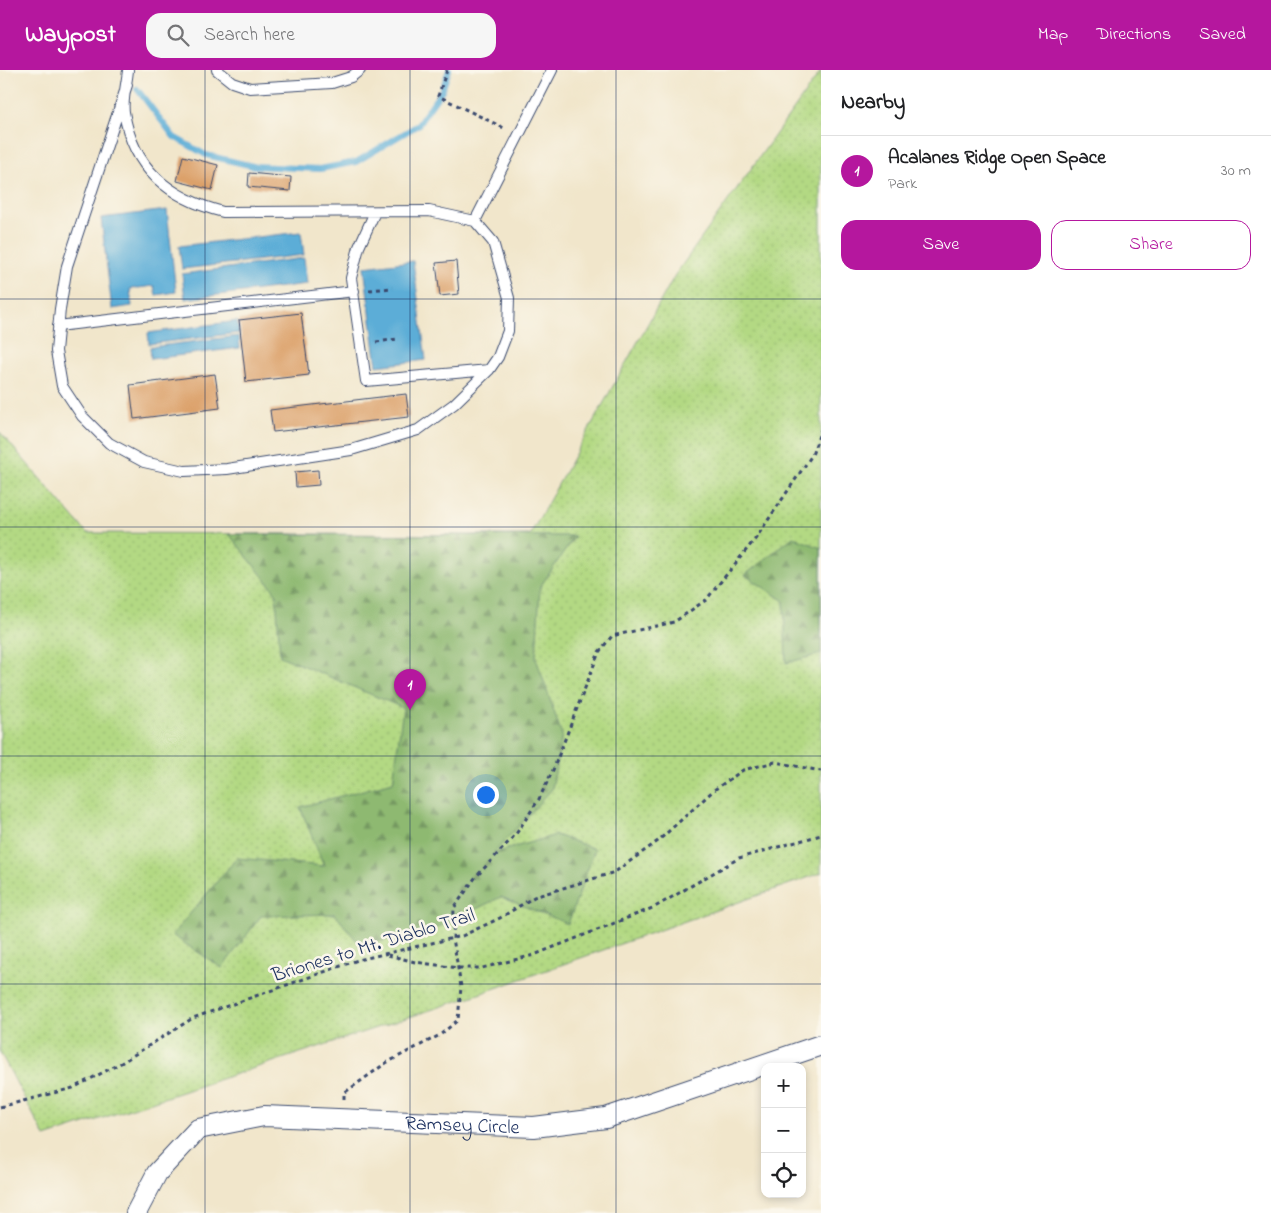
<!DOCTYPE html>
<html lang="en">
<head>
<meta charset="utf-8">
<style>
	body { margin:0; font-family:"Indie Flower",sans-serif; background:#f6f6f6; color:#202124 }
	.controls { position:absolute; right:15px; bottom:15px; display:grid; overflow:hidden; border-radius:10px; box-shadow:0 2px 8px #0003 }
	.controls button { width:45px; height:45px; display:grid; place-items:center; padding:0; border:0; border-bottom:1px solid #e0e0e0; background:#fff; color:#202124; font:25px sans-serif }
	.you { position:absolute; left:485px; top:724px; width:18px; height:18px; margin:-12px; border:4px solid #fff; border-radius:50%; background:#1a73e8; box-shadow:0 0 0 8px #1a73e833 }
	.badge { display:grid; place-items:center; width:32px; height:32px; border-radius:50%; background:#b5179e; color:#fff; font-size:16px; font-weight:700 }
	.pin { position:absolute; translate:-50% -41px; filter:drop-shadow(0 1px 2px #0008) }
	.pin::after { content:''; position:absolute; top:26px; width:18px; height:15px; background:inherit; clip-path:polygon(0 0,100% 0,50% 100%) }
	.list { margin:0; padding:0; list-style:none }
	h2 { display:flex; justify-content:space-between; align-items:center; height:65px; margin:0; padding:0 20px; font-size:21px }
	h2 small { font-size:16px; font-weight:400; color:#757577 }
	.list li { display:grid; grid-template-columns:32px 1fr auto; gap:15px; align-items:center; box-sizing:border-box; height:70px; padding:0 20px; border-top:1px solid #e0e0e0 }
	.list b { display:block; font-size:19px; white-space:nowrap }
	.list p { margin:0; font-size:16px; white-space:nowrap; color:#757577 }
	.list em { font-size:16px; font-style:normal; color:#757577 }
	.actions { display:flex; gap:10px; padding:15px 20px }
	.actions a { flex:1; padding:11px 0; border:1px solid #b5179e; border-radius:15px; text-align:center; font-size:18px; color:#b5179e }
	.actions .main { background:#b5179e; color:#fff }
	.icon { flex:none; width:28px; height:28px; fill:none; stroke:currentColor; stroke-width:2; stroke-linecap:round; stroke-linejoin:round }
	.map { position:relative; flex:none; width:821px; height:1143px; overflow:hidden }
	header { display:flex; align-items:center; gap:30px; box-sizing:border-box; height:70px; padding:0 25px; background:#b5179e; color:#fff }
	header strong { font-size:24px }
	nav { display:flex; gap:28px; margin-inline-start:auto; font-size:18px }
	.search { width:350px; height:45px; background:#f6f6f6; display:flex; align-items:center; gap:12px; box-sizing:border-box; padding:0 18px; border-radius:15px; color:#757577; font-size:19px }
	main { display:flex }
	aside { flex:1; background:#fff }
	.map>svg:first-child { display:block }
	.grass { fill:url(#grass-dots); stroke:#678470 }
	.forest { fill:url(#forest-firs); stroke:#547468 }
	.water { fill:#5cadd7; stroke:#3c6e9a }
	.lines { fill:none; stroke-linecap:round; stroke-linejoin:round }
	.stream { stroke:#5cadd7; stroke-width:6 }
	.building { fill:#dca16b }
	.lane-casing { stroke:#3b4a6e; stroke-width:12 }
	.street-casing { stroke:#3b4a6e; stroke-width:22 }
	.path { stroke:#3b4a6e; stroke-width:3; stroke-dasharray:4 4; stroke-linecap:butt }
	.lane { stroke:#fff; stroke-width:10 }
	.street { stroke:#fff; stroke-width:20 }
	.grid { fill:none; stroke:#1b2f5e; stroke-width:1; stroke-opacity:0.55 }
	.labels { text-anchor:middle; stroke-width:5; stroke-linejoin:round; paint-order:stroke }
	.street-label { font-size:20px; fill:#1b2f5e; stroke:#fbf7ec }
</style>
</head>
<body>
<header>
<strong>Waypost</strong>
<div class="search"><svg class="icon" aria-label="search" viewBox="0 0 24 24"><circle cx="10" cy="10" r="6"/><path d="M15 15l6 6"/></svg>Search here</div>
<nav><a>Map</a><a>Directions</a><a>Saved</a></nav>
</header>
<main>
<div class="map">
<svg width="821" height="1143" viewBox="0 0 821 1143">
	<defs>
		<pattern id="grass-dots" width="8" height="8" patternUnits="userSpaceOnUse" patternTransform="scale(1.25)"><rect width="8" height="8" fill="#b3d983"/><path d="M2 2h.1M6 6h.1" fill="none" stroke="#99bb74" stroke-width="1.8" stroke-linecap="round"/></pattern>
		<pattern id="forest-firs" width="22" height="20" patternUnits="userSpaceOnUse" patternTransform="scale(1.25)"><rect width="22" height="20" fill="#8eb971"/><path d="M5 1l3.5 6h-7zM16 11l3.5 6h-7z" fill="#739760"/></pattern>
	</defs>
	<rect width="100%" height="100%" fill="#fbf7ec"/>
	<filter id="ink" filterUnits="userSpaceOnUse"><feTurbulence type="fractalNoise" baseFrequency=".02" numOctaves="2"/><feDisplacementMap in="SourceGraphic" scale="10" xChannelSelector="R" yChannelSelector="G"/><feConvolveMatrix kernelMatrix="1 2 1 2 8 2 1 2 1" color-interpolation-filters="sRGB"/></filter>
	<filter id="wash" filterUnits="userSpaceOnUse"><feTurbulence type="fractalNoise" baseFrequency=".0096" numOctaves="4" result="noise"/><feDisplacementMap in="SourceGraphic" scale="20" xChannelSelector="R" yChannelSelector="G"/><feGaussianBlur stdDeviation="1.12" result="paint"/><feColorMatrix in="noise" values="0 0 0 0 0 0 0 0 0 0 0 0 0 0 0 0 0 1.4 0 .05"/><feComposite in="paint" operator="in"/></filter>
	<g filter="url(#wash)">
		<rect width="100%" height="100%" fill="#f1e6cb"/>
		<path class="grass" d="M821 1V803L476 925 45 1067 0 982V362L87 463 530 465 675 205Z"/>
		<path class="forest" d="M229 464 575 466 540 517 536 588 562 665 552 719 494 783 556 765 595 779 568 854 501 827 441 856 361 876 335 844 261 846 222 898 172 865 237 788 324 796 300 737 393 712 403 638 280 586 276 523Z
			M793 467 821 478V584L786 593 784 531 745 505Z"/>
		<path class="water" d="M167 140 176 222 156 225 154 216 130 219 132 236 112 239 101 148Z
			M301 162 304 185 182 199 179 176Z
			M304 188 307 214 185 229 182 204Z
			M413 191 426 290 377 296 364 197Z
			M237 251 239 263 149 274 148 263Z
			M239 266 240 278 151 289 150 277Z"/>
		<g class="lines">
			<path class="stream" d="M137 19 174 67 206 85 253 96 320 99 356 92 418 55 442 20 449 0"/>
		</g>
		<g id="blocks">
			<path class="building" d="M183 86 218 95 212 120 177 111Z
				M249 103 291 107 290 121 248 117Z
				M456 191 459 224 440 226 436 193Z
				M301 243 309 305 246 312 239 250Z
				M215 304 220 338 134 349 130 315Z
				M406 324 409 347 273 362 270 340Z
				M318 400 319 415 296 417 295 402Z"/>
		</g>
	</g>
	<g filter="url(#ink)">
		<use href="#blocks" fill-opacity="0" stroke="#3b4a6e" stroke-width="1"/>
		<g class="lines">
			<g class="lane-casing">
				<path id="lane" d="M217 0 232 12 250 18 332 13 351 7 360 0
					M127 15 67 196 60 239 56 281 62 316 82 346 109 373 144 392 184 401 227 399 351 380 418 360 454 334 489 300 498 287 508 261 509 228 493 172 475 151 429 141 223 142C169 128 133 99 124 42 122 29 127 13 128 0
					M375 142 359 177 351 208 366 311 489 300
					M475 151 552 0
					M58 256 354 221"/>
			</g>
			<g class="street-casing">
				<g id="street">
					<path id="s1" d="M136 1143 157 1103 198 1059 264 1046 534 1057 606 1048 821 975"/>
				</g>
			</g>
			<path class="path" d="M447 0 438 26 506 59
				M369 220 393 218
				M376 272 398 269
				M388 885 415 892 458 898H482L534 885 655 837 739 788 821 765
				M344 1029V1023L386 993 440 965 458 950 461 917 453 868 454 838 475 808 516 764 539 729 553 700 599 582 612 566 674 552 706 530 756 468 812 385 821 360
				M0 1037 73 1018 121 993 193 948 358 890 462 866 500 848 534 827 615 802 658 771 714 720 743 700 775 692 821 701"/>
			<use href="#lane" class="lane"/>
			<use href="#street" class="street"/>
		</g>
	</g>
	<path class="grid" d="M205 0V1143M410 0V1143M616 0V1143M0 229H821M0 457H821M0 686H821M0 914H821"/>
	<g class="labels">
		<g class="street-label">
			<text transform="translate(373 874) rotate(-17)" y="7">Briones to Mt. Diablo Trail</text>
			<text dy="7" stroke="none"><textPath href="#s1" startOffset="371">Ramsey Circle</textPath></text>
		</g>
	</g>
</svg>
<div class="controls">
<button>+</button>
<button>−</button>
<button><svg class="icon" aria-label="locate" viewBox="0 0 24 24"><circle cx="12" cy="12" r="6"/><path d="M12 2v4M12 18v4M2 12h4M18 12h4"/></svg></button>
</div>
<div class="you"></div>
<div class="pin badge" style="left:410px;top:640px">1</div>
</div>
<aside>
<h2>Nearby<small></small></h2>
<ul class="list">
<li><span class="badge">1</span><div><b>Acalanes Ridge Open Space</b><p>Park</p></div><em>30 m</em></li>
</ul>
<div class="actions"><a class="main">Save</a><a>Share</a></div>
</aside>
</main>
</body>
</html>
